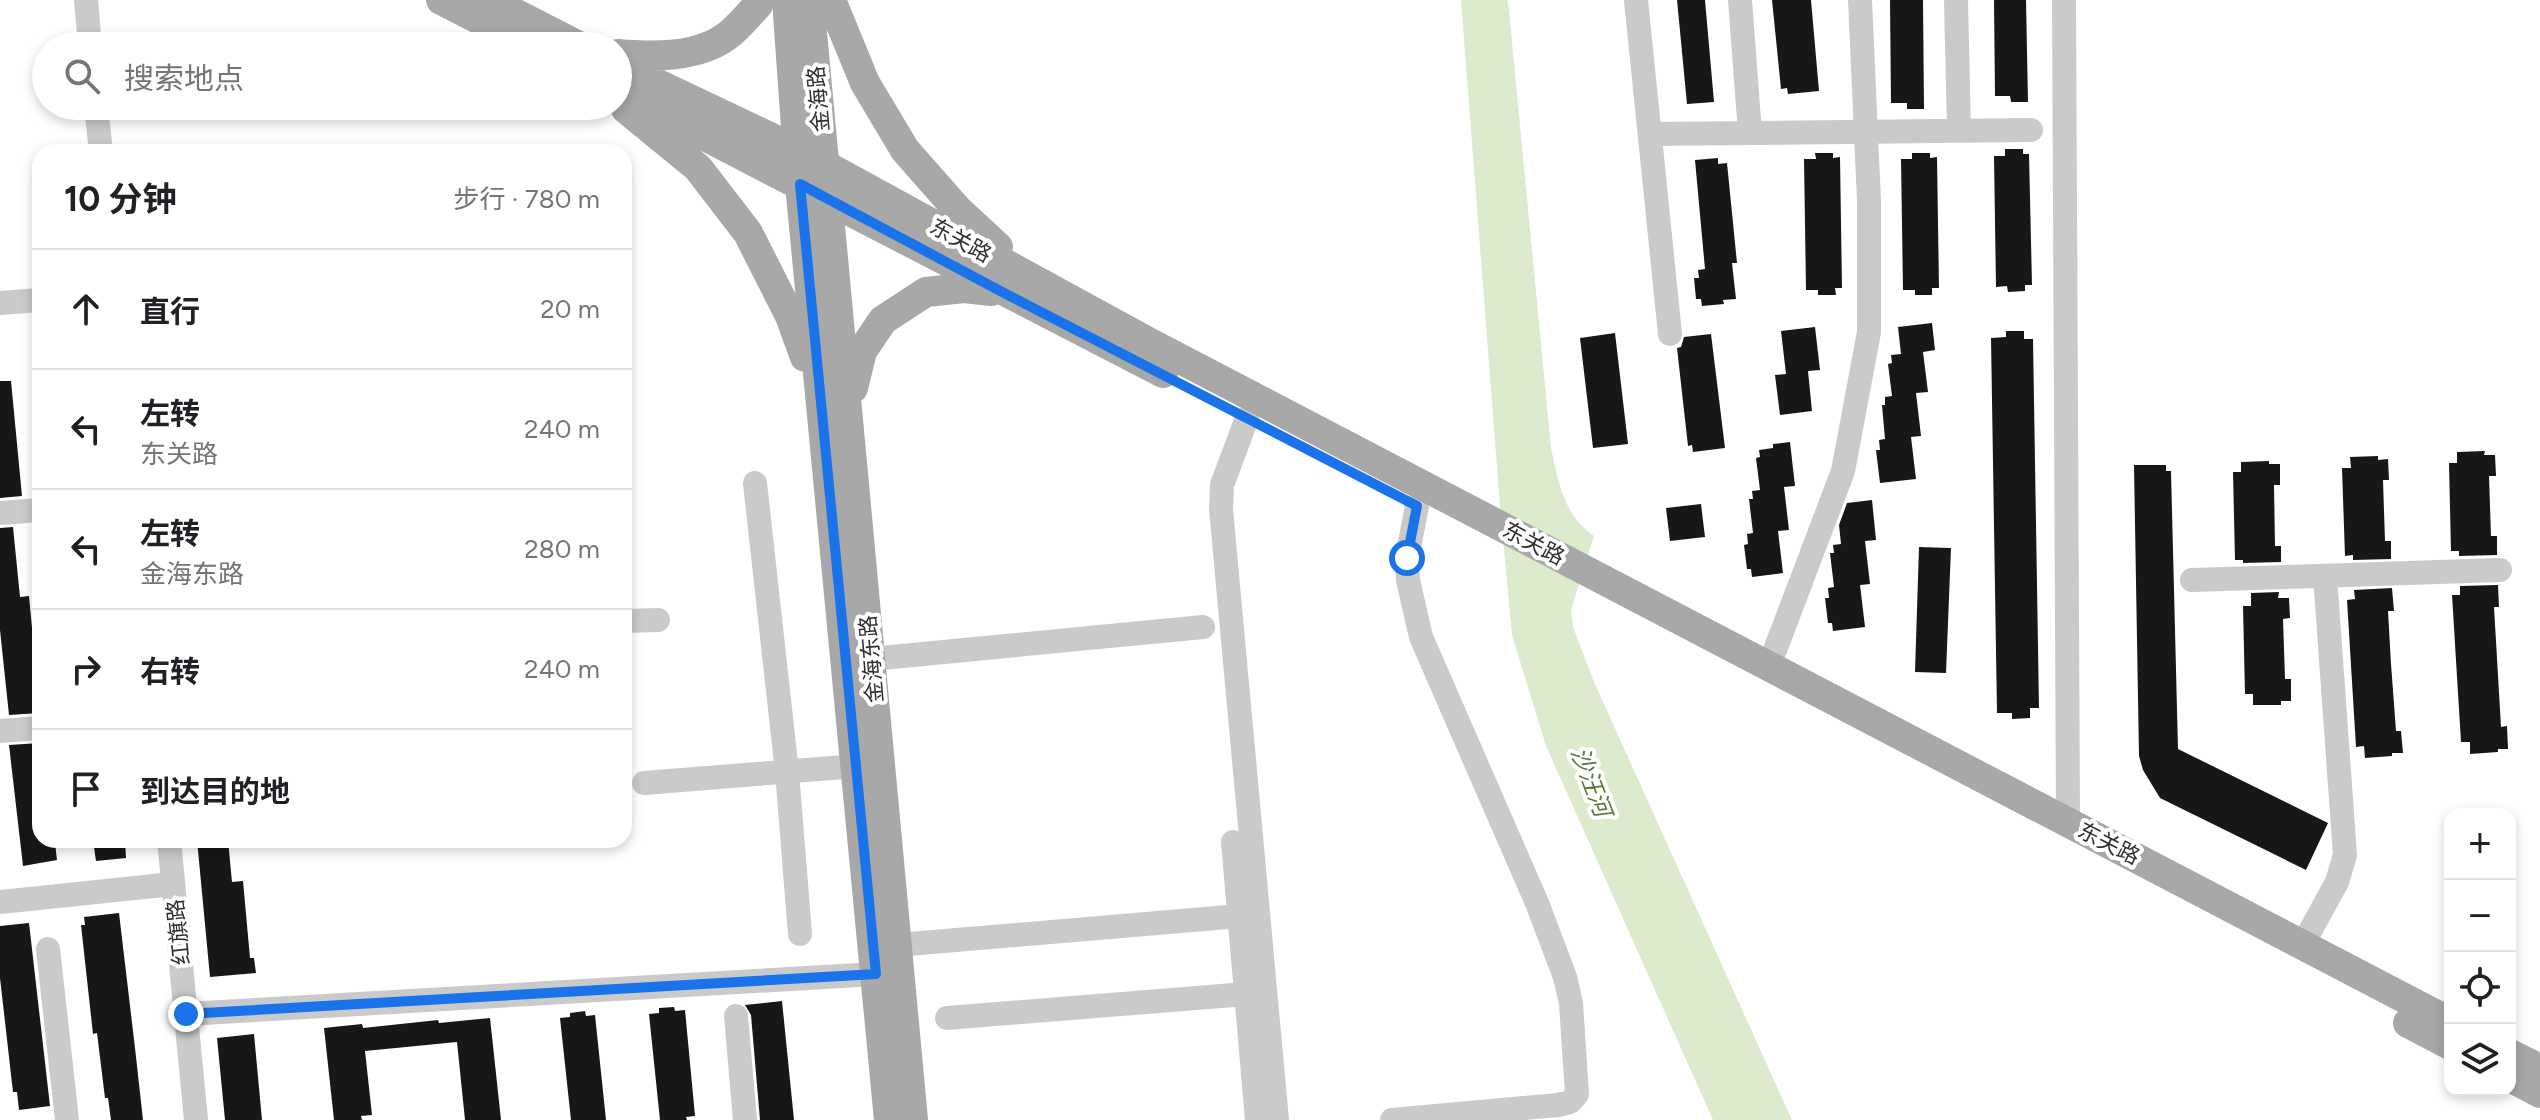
<!DOCTYPE html>
<html lang="zh">
<head>
<meta charset="utf-8">
<style>
	body { margin:0; font-family:Figtree,"Noto Sans SC",sans-serif; background:#f2f2f2; color:#202124 }
	.controls { position:absolute; right:24px; bottom:24px; display:grid; overflow:hidden; border-radius:16px; box-shadow:0 4px 12px #0003 }
	.controls button { width:72px; height:72px; display:grid; place-items:center; padding:0; border:0; border-bottom:2px solid #e0e0e0; background:#fff; color:#202124; font:40px sans-serif }
	.stop { position:absolute; width:24px; height:24px; margin:-18px; border:6px solid #1a73e8; border-radius:50%; background:#fff }
	.stop.end { background:#1a73e8; border-color:#fff; box-shadow:0 2px 8px #0008 }
	.list { margin:0; padding:0; list-style:none }
	h2 { display:flex; justify-content:space-between; align-items:center; height:104px; margin:0; padding:0 32px; font-size:34px }
	h2 small { font-size:26px; font-weight:400; color:#757577 }
	.list li { display:grid; grid-template-columns:52px 1fr auto; gap:24px; align-items:center; box-sizing:border-box; height:120px; padding:0 32px; border-top:2px solid #e0e0e0 }
	.list b { display:block; font-size:30px; white-space:nowrap }
	.list p { margin:0; font-size:26px; white-space:nowrap; color:#757577 }
	.list em { font-size:26px; font-style:normal; color:#757577 }
	.icon { flex:none; width:44px; height:44px; fill:none; stroke:currentColor; stroke-width:2; stroke-linecap:round; stroke-linejoin:round }
	.map { position:relative; flex:none; width:2540px; height:1120px; overflow:hidden }
	.search { position:absolute; background:#fff; box-shadow:0 4px 12px #0003; left:32px; top:32px; width:600px; height:88px; display:flex; align-items:center; gap:20px; box-sizing:border-box; padding:0 28px; border-radius:44px; color:#757577; font-size:30px }
	.panel { position:absolute; background:#fff; box-shadow:0 4px 12px #0003; left:32px; top:144px; width:600px; height:704px; border-radius:24px }
	.map>svg:first-child { display:block }
	.water { fill:#dceacd }
	.building { fill:#171717 }
	.lines { fill:none; stroke-linecap:round; stroke-linejoin:round }
	.minor { stroke:#cacaca; stroke-width:24 }
	.major { stroke:#a8a8a8; stroke-width:30 }
	.route { stroke:#1a73e8; stroke-width:10 }
	.labels { text-anchor:middle; stroke-width:8; stroke-linejoin:round; paint-order:stroke }
	.street-label { font-size:22px; fill:#303030; stroke:#fff }
	.water-label { font-size:24px; font-style:italic; fill:#5d7a3c; stroke:#fff }
</style>
</head>
<body>
<div class="map">
<svg width="2540" height="1120" viewBox="0 0 2540 1120">
	<rect width="100%" height="100%" fill="#fff"/>
	<path class="water" d="M1461 0H1508L1551 448C1559 482 1563 515 1594 536L1571 610 1573 627 1594 682 1792 1120H1713L1546 746 1512 635 1500 506Z"/>
	<path class="building" d="M1677 0H1705L1714 102 1687 104Z
		M1772 0H1811L1819 91 1788 94 1787 88 1781 89Z
		M1890 0H1923L1924 109H1907V103H1891Z
		M1994 0H2026L2028 102H2011L2010 96H1995Z
		M2005 149H2023V154H2029L2032 285H2025V291L2008 292 2007 286 1996 287 1994 156H2005Z
		M1815 153H1833V158L1840 157 1842 288H1835L1836 295H1818V290H1806L1804 159H1816Z
		M1912 153H1930V158L1937 157 1939 288H1932V295H1915V290H1903L1901 159H1912Z
		M1718 158V164L1727 163 1737 263H1732L1736 299 1723 300 1724 304 1702 306 1701 299H1696L1694 278H1699L1698 270 1705 269 1695 160Z
		M1932 323 1935 350 1923 352 1928 392 1916 393 1921 436 1911 437 1916 479 1880 483 1876 450H1880L1879 440 1885 439 1882 405H1885V397L1892 396 1888 364 1892 363 1891 355 1901 354 1898 327Z
		M1815 327 1820 370 1808 371 1812 411 1780 415 1775 375 1786 374 1781 331Z
		M2006 331H2024V339H2033L2039 708H2030V718L2012 719V713H1997L1991 338 2006 337Z
		M1615 333 1628 444 1593 448 1580 338Z
		M1711 334 1725 448 1693 452 1692 445 1688 446 1677 348 1681 347 1684 337Z
		M0 381H11L22 496 0 498Z
		M1790 442 1795 486 1784 487 1789 530 1778 531 1783 573 1752 577 1751 569H1747L1744 545 1748 544 1747 534 1753 533 1749 499H1753L1752 491 1760 490 1756 458 1760 457 1759 450 1773 448V444Z
		M2485 451 2484 455H2495L2496 476H2489L2491 536H2497V555L2459 556V551H2451L2449 463H2457V452Z
		M2378 456V460L2388 459 2389 480H2383L2385 541H2391V559L2353 560V555L2345 556 2342 468H2351L2350 457Z
		M2269 461V464H2280V485H2274L2275 546H2281V562L2243 563V560H2235L2233 472H2241V462Z
		M2134 465H2166V471H2171L2178 749 2328 823 2306 870 2160 798 2143 770 2139 756Z
		M1872 500 1876 540 1865 541 1870 584 1860 585 1865 627 1833 631 1832 623H1828L1825 598H1829L1828 588 1834 587 1830 553H1834L1833 545 1841 544 1839 525 1847 503Z
		M1701 504 1705 537 1670 541 1666 508Z
		M13 527 20 597 29 596 40 713 9 715 0 630V528Z
		M1919 547 1951 548 1946 673 1915 672Z
		M2498 585 2499 607H2494L2501 727 2507 726 2508 749H2498V752L2470 754V742H2461L2452 595H2460V586Z
		M2392 588 2394 611H2388L2391 664 2396 731H2401L2403 753H2392V756L2365 758 2364 746 2356 747 2347 600 2355 599 2354 590Z
		M2279 592 2278 598H2289L2290 618 2283 619 2285 679H2291V701H2281V705H2253V694H2245L2243 606H2251V593Z
		M40 743V840H46L47 844 55 843 57 860 23 866 9 745Z
		M93 840H125L126 858 96 861Z
		M197 840H228L232 882 243 881 250 958H254L256 973 210 977Z
		M119 913 135 1048 143 1120H111L108 1098H105L97 1033 93 1034 81 925H85L84 917Z
		M29 923 50 1106 19 1110 17 1092H13L0 978V926Z
		M782 1001 794 1120H760L751 1015 745 1005Z
		M674 1007 675 1011 685 1010 695 1116 686 1117 687 1120H660L649 1014 659 1013V1008Z
		M585 1011 586 1016 595 1015 606 1120H571L560 1018 570 1017V1013Z
		M490 1018 501 1120H465L457 1042 365 1051 372 1115 361 1116 362 1120H334L324 1028 362 1024 363 1028 438 1020 439 1023Z
		M254 1034 262 1120H225L217 1038Z"/>
	<g class="lines">
		<path class="minor" d="M86 0 90 46
			M1636 0 1670 334
			M1740 0 1750 133
			M1956 0 1959 131
			M2064 0 2068 821
			M96 106 101 152
			M1650 134 2031 130
			M0 303 40 300
			M1247 418 1222 485 1221 509 1277 1120
			M755 483 787 772 800 934
			M0 513 40 510
			M2192 580 2500 570
			M624 621 658 620
			M871 659 1203 627
			M1769 666 1843 471 1869 332V201L1860 0
			M0 731 40 728
			M644 783 857 766
			M169 840 196 1120
			M1233 842 1257 1120
			M0 902 173 884
			M2303 944 2337 882 2345 855 2325 576
			M897 945 1240 916
			M48 949 67 1120
			M186 1014 876 974
			M736 1016 745 1120
			M947 1018 1246 994
			M1392 1120 1558 1105 1570 1102 1577 1094 1571 1003 1565 977 1537 903 1421 637 1408 580 1407 558 1417 506"/>
		<path class="major" d="M441 0 531 46
			M489 0 579 46
			M787 0 800 184 889 1120
			M809 0 913 1120
			M831 0 865 83 905 150 957 209 998 247
			M618 54C653 57 697 58 727 36 738 28 748 15 758 5L759 0
			M618 65 799 151 1148 342 2450 1022
			M618 91 1163 373
			M626 109 698 168 748 233 790 316 805 357
			M853 388 862 351 883 320 926 292 964 288 991 291
			M2408 1023 2450 1045
			M2510 1054 2540 1069
			M2510 1077 2540 1093"/>
	</g>
	<g class="lines">
		<path class="route" d="M186 1014 876 974 800 184 1004 293 1417 506 1407 558"/>
	</g>
	<g class="labels">
		<g class="street-label">
			<text transform="translate(818 99) rotate(-95)" y="8">金海路</text>
			<text transform="translate(961 240) rotate(29)" y="8">东关路</text>
			<text transform="translate(1534 543) rotate(28)" y="8">东关路</text>
			<text transform="translate(871 659) rotate(-95)" y="8">金海东路</text>
			<text transform="translate(2109 843) rotate(27)" y="8">东关路</text>
			<text transform="translate(178 932) rotate(-96)" y="8">红旗路</text>
		</g>
		<g class="water-label">
			<text transform="translate(1591 782) rotate(69)" y="8">沙汪河</text>
		</g>
	</g>
</svg>
<div class="controls">
<button>+</button>
<button>−</button>
<button><svg class="icon" aria-label="locate" viewBox="0 0 24 24"><circle cx="12" cy="12" r="6"/><path d="M12 2v4M12 18v4M2 12h4M18 12h4"/></svg></button>
<button><svg class="icon" aria-label="layers" viewBox="0 0 24 24"><path d="M12 4l9 5-9 5-9-5zM3 14l9 5 9-5"/></svg></button>
</div>
<div class="stop" style="left:1407px;top:558px"></div>
<div class="stop end" style="left:186px;top:1014px"></div>
<div class="search"><svg class="icon" aria-label="search" viewBox="0 0 24 24"><circle cx="10" cy="10" r="6"/><path d="M15 15l6 6"/></svg>搜索地点</div>
<section class="panel">
<h2>10 分钟<small>步行 · 780 m</small></h2>
<ul class="list">
<li><svg class="icon" aria-label="ahead" viewBox="0 0 24 24"><path d="M12 20V5M6 11l6-6 6 6"/></svg><div><b>直行</b></div><em>20 m</em></li>
<li><svg class="icon" aria-label="left" viewBox="0 0 24 24"><path d="M17 20v-9H6M10 6l-5 5 5 5"/></svg><div><b>左转</b><p>东关路</p></div><em>240 m</em></li>
<li><svg class="icon" aria-label="left" viewBox="0 0 24 24"><path d="M17 20v-9H6M10 6l-5 5 5 5"/></svg><div><b>左转</b><p>金海东路</p></div><em>280 m</em></li>
<li><svg class="icon" aria-label="right" viewBox="0 0 24 24"><path d="M7 20v-9h11M14 6l5 5-5 5"/></svg><div><b>右转</b></div><em>240 m</em></li>
<li><svg class="icon" aria-label="arrive" viewBox="0 0 24 24"><path d="M6 21V4h12l-3 4 3 4H6"/></svg><div><b>到达目的地</b></div></li>
</ul>
</section>
</div>
</body>
</html>
